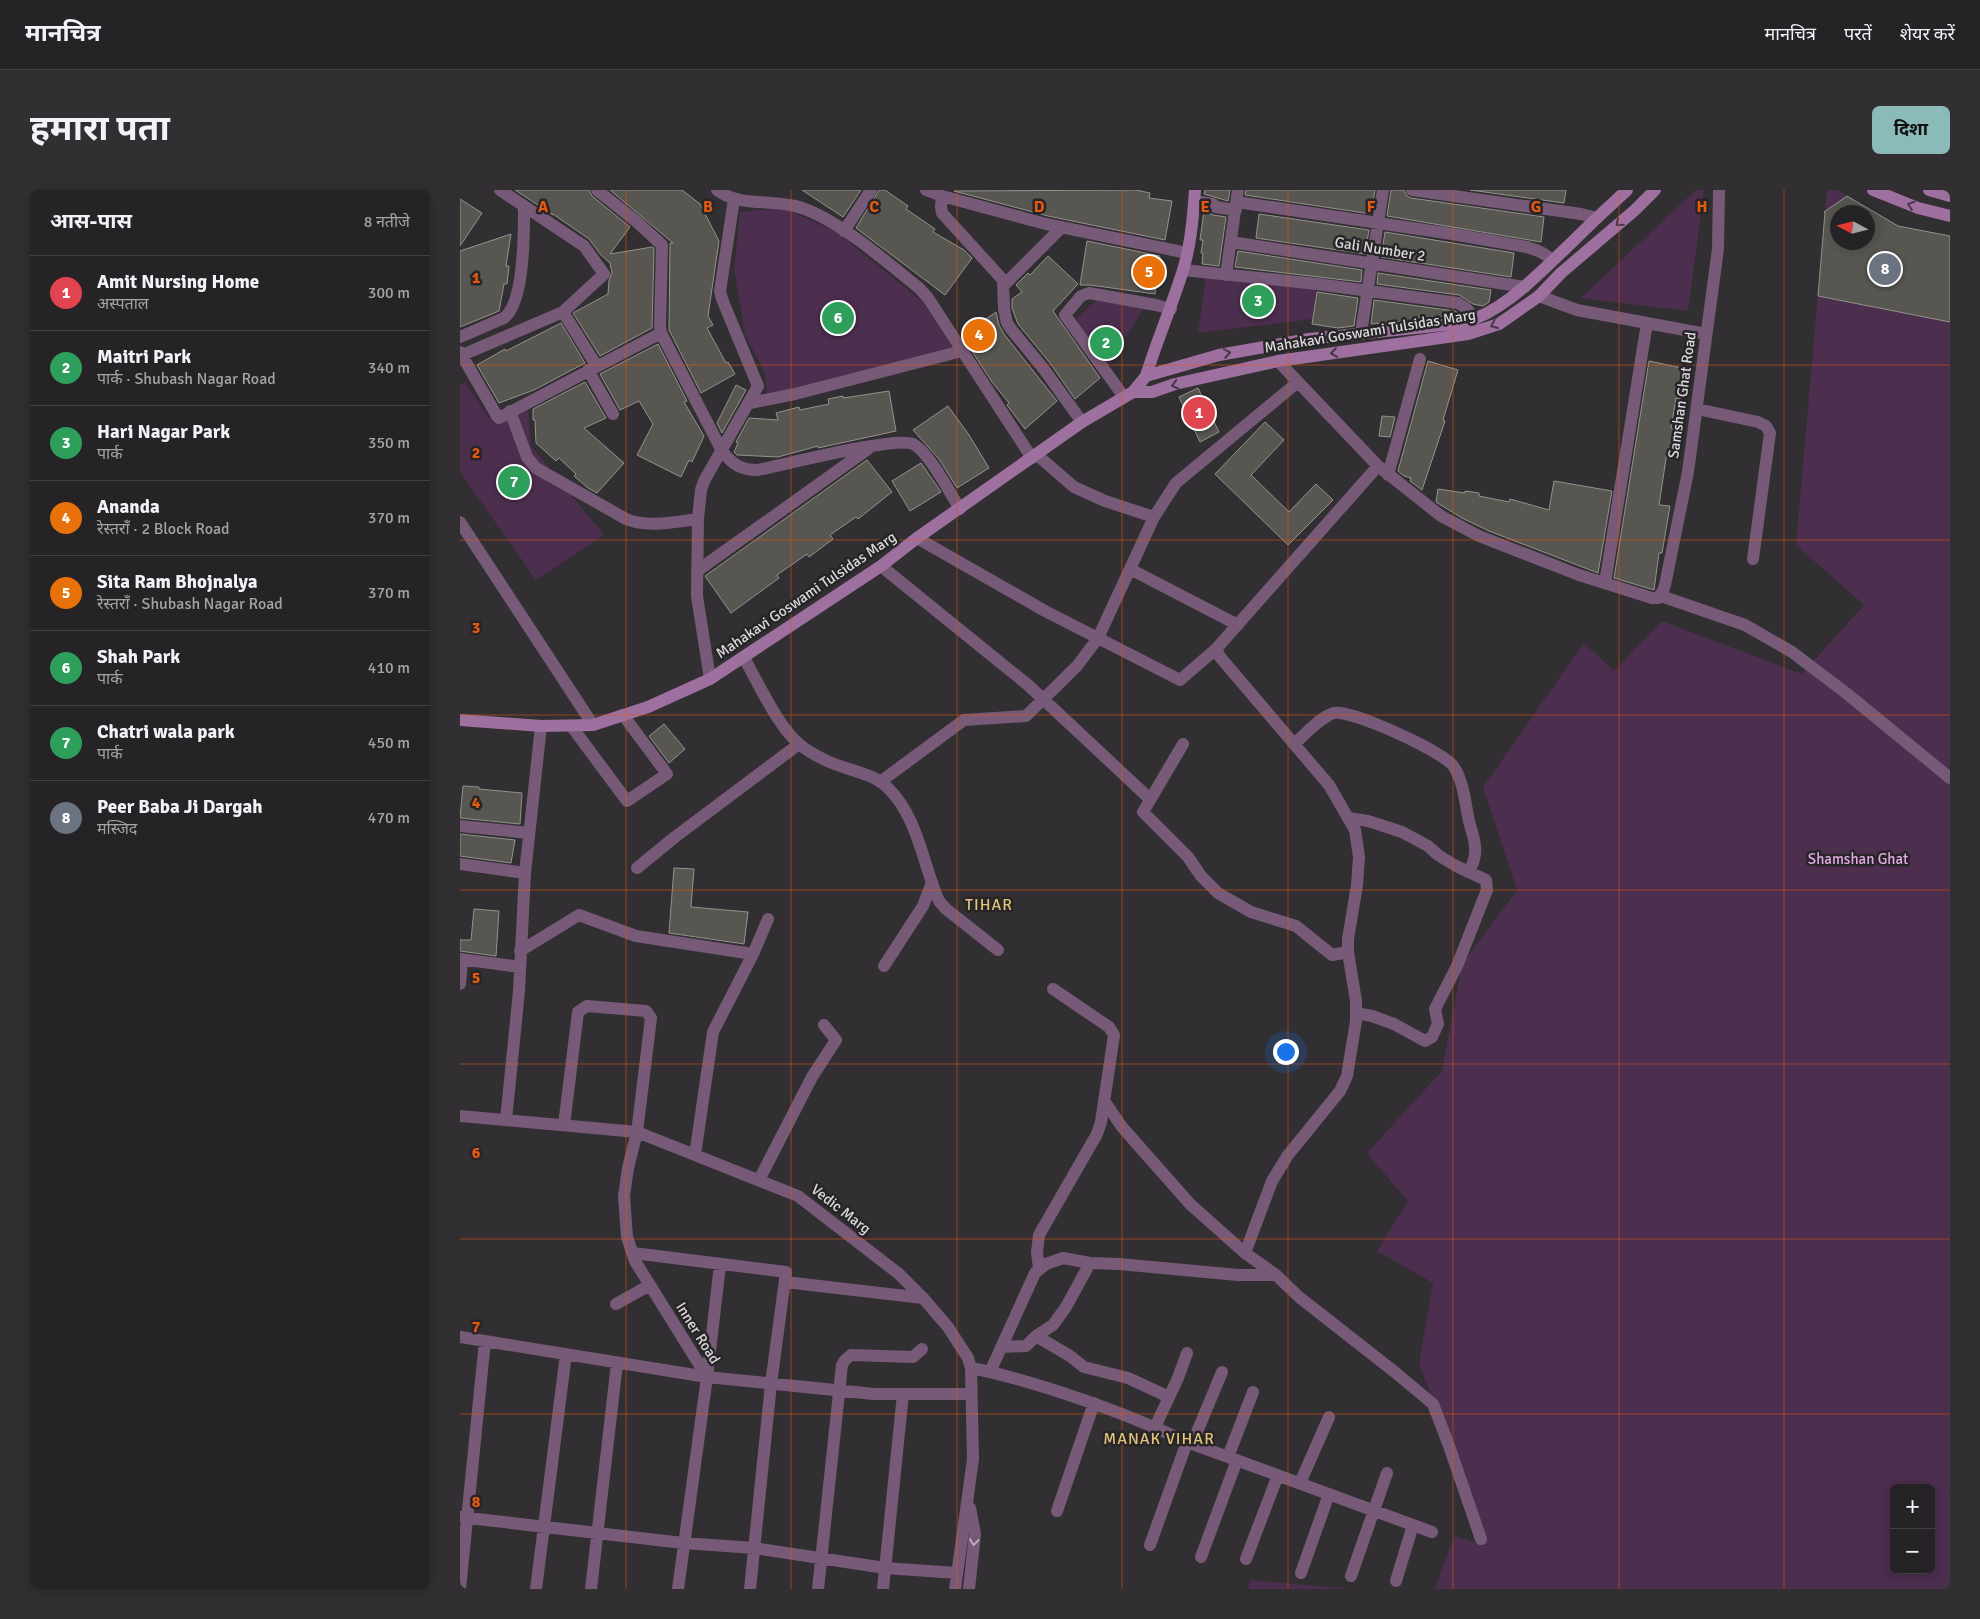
<!DOCTYPE html>
<html lang="hi">
<head>
<meta charset="utf-8">
<style>
	body { margin:0; font-family:Signika,"Noto Sans Devanagari",sans-serif; background:#322f32; color:#f1f3f6 }
	.controls { position:absolute; right:15px; bottom:15px; display:grid; overflow:hidden; border-radius:8px; box-shadow:0 2px 12px #0003 }
	.controls button { width:45px; height:45px; display:grid; place-items:center; padding:0; border:0; border-bottom:1px solid #424043; background:#262326; color:#f1f3f6; font:25px sans-serif }
	.compass { position:absolute; left:1370px; top:15px; width:45px; height:45px; border-radius:50%; background:#262326; box-shadow:0 2px 12px #0003; rotate:277deg }
	.you { position:absolute; left:825px; top:861px; width:18px; height:18px; margin:-12px; border:4px solid #fff; border-radius:50%; background:#1a73e8; box-shadow:0 0 0 8px #1a73e833 }
	.badge { display:grid; place-items:center; width:32px; height:32px; border-radius:50%; background:#8bbbb9; color:#fff; font-size:16px; font-weight:700 }
	.pin { position:absolute; translate:-50% -50%; border:2px solid #fff; box-shadow:0 1px 5px #0006 }
	.list { margin:0; padding:0; list-style:none }
	h2 { display:flex; justify-content:space-between; align-items:center; height:65px; margin:0; padding:0 20px; font-size:21px }
	h2 small { font-size:16px; font-weight:400; color:#a4a4a7 }
	.list li { display:grid; grid-template-columns:32px 1fr auto; gap:15px; align-items:center; box-sizing:border-box; height:75px; padding:0 20px; border-top:1px solid #424043 }
	.list b { display:block; font-size:19px; white-space:nowrap }
	.list p { margin:0; font-size:16px; white-space:nowrap; color:#a4a4a7 }
	.list em { font-size:16px; font-style:normal; color:#a4a4a7 }
	.map { position:relative; flex:none; width:1490px; height:1399px; overflow:hidden; border-radius:8px }
	header { display:flex; align-items:center; gap:30px; box-sizing:border-box; height:70px; padding:0 25px; background:#262326; border-bottom:1px solid #424043 }
	header strong { font-size:24px }
	nav { display:flex; gap:28px; margin-inline-start:auto; font-size:18px }
	.intro { display:flex; align-items:center; justify-content:space-between; box-sizing:border-box; height:120px; padding:0 30px }
	h1 { margin:0; font-size:35px }
	.button { padding:12px 22px; border-radius:8px; background:#8bbbb9; color:#111; font-size:18px; font-weight:700 }
	main { display:flex; gap:30px; padding:0 30px }
	aside { flex:1; background:#262326; border-radius:8px; box-shadow:0 2px 12px #0003 }
	.map>svg:first-child { display:block }
	.green { fill:#4c2e4e; fill-rule:evenodd }
	.building { fill:#585651; stroke:#94928d; fill-rule:evenodd }
	.lines { fill:none; stroke-linecap:round; stroke-linejoin:round }
	.street { stroke:#775a78; stroke-width:12 }
	.secondary { stroke:#9e70a0; stroke-width:12 }
	.oneway { stroke:#463846 }
	.oneway2 { stroke:#b8adb8 }
	.grid { fill:none; stroke:#e8590c; stroke-width:1; stroke-opacity:0.55 }
	.labels { text-anchor:middle; stroke-width:5; stroke-linejoin:round; paint-order:stroke }
	.street-label { font-size:15px; fill:#dbd9db; stroke:#282528 }
	.park-label { font-size:15px; fill:#e1a9e3; stroke:#282528 }
	.neighbourhood-label { font-size:16px; letter-spacing:1px; fill:#e3c479; stroke:#282528 }
	.grid-label { font-size:16px; text-anchor:middle; font-weight:bold; fill:#e8590c; stroke:#282528; stroke-width:5; stroke-linejoin:round; paint-order:stroke }
</style>
</head>
<body>
<header>
<strong>मानचित्र</strong>
<nav><a>मानचित्र</a><a>परतें</a><a>शेयर करें</a></nav>
</header>
<div class="intro"><h1>हमारा पता</h1><a class="button">दिशा</a></div>
<main>
<aside>
<h2>आस-पास<small>8 नतीजे</small></h2>
<ul class="list">
<li><span class="badge" style="background:#e0444e">1</span><div><b>Amit Nursing Home</b><p>अस्पताल</p></div><em>300 m</em></li>
<li><span class="badge" style="background:#2e9e5b">2</span><div><b>Maitri Park</b><p>पार्क · Shubash Nagar Road</p></div><em>340 m</em></li>
<li><span class="badge" style="background:#2e9e5b">3</span><div><b>Hari Nagar Park</b><p>पार्क</p></div><em>350 m</em></li>
<li><span class="badge" style="background:#e8710a">4</span><div><b>Ananda</b><p>रेस्तराँ · 2 Block Road</p></div><em>370 m</em></li>
<li><span class="badge" style="background:#e8710a">5</span><div><b>Sita Ram Bhojnalya</b><p>रेस्तराँ · Shubash Nagar Road</p></div><em>370 m</em></li>
<li><span class="badge" style="background:#2e9e5b">6</span><div><b>Shah Park</b><p>पार्क</p></div><em>410 m</em></li>
<li><span class="badge" style="background:#2e9e5b">7</span><div><b>Chatri wala park</b><p>पार्क</p></div><em>450 m</em></li>
<li><span class="badge" style="background:#6b7280">8</span><div><b>Peer Baba Ji Dargah</b><p>मस्जिद</p></div><em>470 m</em></li>
</ul>
</aside>
<div class="map">
<svg width="1490" height="1399" viewBox="0 0 1490 1399">
	<rect width="100%" height="100%" fill="#322f32"/>
	<path class="green" d="M1236 0H1244L1228 121 1121 108Z
		M1367 0H1377L1438 36 1490 46V1399H975L994 1346 1017 1353 1015 1319 959 1174 973 1093 917 1061 948 1011 907 963 982 881 1002 774 1057 700 1023 597 1124 453 1154 481 1202 431 1342 484 1404 415 1336 355ZM1378 22H1408V52H1378ZM1434 1298H1471V1380H1434Z
		M323 18 376 42 462 111 495 162 307 205 305 183 285 145 274 78 280 22Z
		M746 85 857 94 852 129 738 143Z
		M639 108 686 115 646 177 616 129Z
		M5 192 29 228 68 214 71 256 144 345 76 390 0 282V195Z
		M790 1390 891 1399H788Z"/>
	<path class="building" d="M55 0H129L132 6 170 37 150 64 192 57 194 58 192 138 140 166 113 123 148 104 149 90 152 83 150 73 141 65 129 49 93 24V25Z
		M150 0H222L240 14 259 51 248 126 253 135 247 138 266 173 268 172 275 184 241 203 209 140 210 53H213Z
		M342 0H401L383 27Z
		M419 0H425L448 16 446 19 475 39 473 42 504 60 512 68 485 105 396 38Z
		M676 0 690 3 689 8 712 11 705 50 588 26 494 1Z
		M745 0H770L768 11 744 4Z
		M786 0H915L911 24 785 5Z
		M931 0H944L947 6 951 8 1084 27 1081 52 927 26Z
		M1010 0H1106L1104 13Z
		M1387 6 1438 36 1490 46V132L1358 106 1365 22H1364ZM1378 22H1408V52H1378Z
		M0 9 22 23 0 56Z
		M744 21 753 25 766 27 759 76 742 74 743 63H741L743 50H740Z
		M799 24 909 40 905 64 796 48Z
		M925 42 1054 63 1051 87 921 67Z
		M51 44 46 76H49L47 94H44L39 121 0 137V61Z
		M627 51 700 66 695 104 630 95H620Z
		M778 61 902 80 901 92 775 77Z
		M588 66 618 94 593 121 640 188 615 209 590 173 558 134 552 118V109L562 102 556 95 568 83 570 85Z
		M918 83 1031 100 1029 112 1023 116 1013 114 999 105 917 94Z
		M857 102 898 108 894 136 878 138 852 134Z
		M914 110 995 121 1001 125 955 128V130L911 134Z
		M536 122 539 135 544 144 597 211 565 239 547 215 549 213 532 192 502 146Z
		M101 133 125 173 74 200 39 213 17 175 45 159 46 161Z
		M198 154 227 211 224 212 244 246 232 272 229 270 221 287 177 265 193 234 179 211 160 220 140 184Z
		M968 171 998 180 983 230 985 231 962 300 950 291 951 288 944 286 938 281Z
		M1189 171 1227 179 1221 209 1216 208 1211 238 1214 239 1210 263 1207 262 1199 315 1210 316 1202 363H1199L1194 400 1154 388Z
		M125 192 146 228 124 238 164 273 137 303 128 298 114 286 116 284 99 268 96 271 76 253 75 230H73V219Z
		M276 195 286 200 262 243 257 233Z
		M738 198 759 242 740 252 719 207Z
		M429 201 436 241 358 258V256L318 267 277 265 274 262 278 253 276 252 289 228 318 230 316 223 339 217 340 220 369 214 368 209 383 206V208L397 206Z
		M488 216 509 245 529 278 497 298 479 269 453 240Z
		M922 226 935 227 930 247 919 246Z
		M805 232 824 250 791 285 829 322 856 294 873 310 828 355 755 284Z
		M407 270 432 302 398 329 396 327 370 345 373 349 349 367 347 364 317 385 319 388 271 423 245 386Z
		M461 273 481 302 450 321 432 291Z
		M1094 291 1152 301 1138 383 1029 341 1002 328 976 312 978 299 1005 303V301L1019 303V306L1049 312 1050 309 1089 320Z
		M204 534 225 559 209 573 189 546Z
		M3 596 19 597V599L62 603 60 634 0 628Z
		M0 644 55 650 51 673 0 666Z
		M214 678 234 679 231 717 288 722 284 754 209 743Z
		M14 719 39 721 36 766 0 761V750H11Z"/>
	<g class="lines">
		<path class="street" d="M137 0 177 32 202 55 200 136 201 143 262 261C273 275 281 280 298 280 323 275 436 246 453 254 469 262 490 303 500 319
			M257 0C280 18 315 8 342 18 380 31 428 73 459 98L468 108 572 268
			M466 0 482 6 586 34 727 63
			M952 0 1121 24 1137 28
			M482 6 481 17 482 23 543 90 544 119 547 133 551 139 583 178 622 232
			M735 11 753 14 755 17 776 20
			M777 12 992 44 1067 57C1076 60 1086 63 1092 71
			M384 41 411 0
			M771 52 1065 97
			M723 80 857 94 998 113 1006 118 1015 129
			M766 85 778 0
			M544 95 602 37
			M1079 106 1117 120 1246 144
			M103 122 136 175
			M901 143 923 0
			M0 147 44 128C65 112 64 41 64 16
			M0 162 37 226 39 228 201 143
			M0 166 103 122 144 84 124 56 40 0
			M818 171 918 276 981 326 1019 346 1119 385 1192 408H1198L1203 401 1205 395 1228 282 1258 59 1259 0
			M128 180 153 224
			M664 207 605 125 621 106 629 103 696 115 711 119
			M290 213 335 204 502 161
			M1237 219 1298 232 1306 236 1310 243 1293 369
			M50 221 67 267 76 278 166 329C188 338 214 332 238 329
			M577 265 614 297 645 311 694 327
			M928 285 960 169
			M0 332 133 535
			M457 348 585 421 720 490 756 459 760 467 869 595 895 640 899 667 897 695 888 749V762L896 811V831L887 886 880 901 828 965 812 991 785 1063 816 1085
			M421 376 568 495 690 609
			M670 379 778 435
			M237 381 408 259
			M1145 393 1187 133
			M1201 406 1285 435 1332 462 1386 503 1490 588
			M756 459 918 276
			M284 468C299 494 317 535 339 554 347 561 357 566 365 570 385 580 412 582 428 598 458 627 463 675 479 711L486 719 538 760
			M250 489 237 406 238 329 241 300 244 291 298 196 262 109 260 101 274 9
			M112 537 167 611 207 584 163 525
			M835 553C846 544 860 527 874 523 890 519 985 562 994 577 1004 593 1005 613 1009 631 1011 640 1015 649 1015 657 1016 666 1013 675 1008 682
			M723 554 683 622 728 667 741 686 758 703 791 722 836 736 872 765 888 762
			M420 592 504 530 566 526 617 476 638 448 694 327 716 293 838 192
			M888 628 908 631 942 642 968 656 978 665 996 676 1026 690 1027 700 997 776 975 819 978 834 972 847 965 851 934 834 912 826 896 823
			M0 636 69 643
			M0 674 65 683
			M177 678 215 647 339 554
			M60 761 119 725 176 746 293 764
			M0 769 60 777
			M424 776 463 716 472 692
			M0 794 2 769
			M645 912 662 937 730 1014 785 1063
			M0 926 177 942 338 1006 439 1084 463 1108 488 1137 508 1168 511 1178 513 1269 495 1399
			M46 930 59 801 65 683 81 536
			M104 935 118 822 127 816 186 821 191 828 177 942 168 978 164 1006 167 1047 175 1071 247 1187
			M235 965 253 842 293 764 308 729
			M299 990 352 887 376 850 364 835
			M173 1063 326 1082 311 1194 290 1399
			M579 1078 577 1063 579 1045 637 944 641 932 654 845 649 837 593 799
			M325 1092 463 1108
			M156 1114 190 1095
			M576 1146 593 1135 606 1117 630 1073
			M0 1147 247 1187 414 1204H511
			M541 1157 566 1156 576 1146 610 1166 624 1177 668 1188 709 1207
			M511 1178C543 1184 572 1193 603 1203 646 1217 687 1233 727 1252L972 1342
			M530 1182 575 1083 586 1074 603 1068 630 1073 659 1074 778 1085H816L839 1107 936 1183 973 1214 988 1253 1021 1349
			M695 1237 718 1188 727 1163
			M732 1254 762 1182
			M768 1267 793 1202
			M840 1293 869 1227
			M597 1321 634 1213
			M0 1327 223 1353 294 1358 425 1378 497 1383
			M690 1355 727 1252
			M741 1367 777 1270
			M786 1369 818 1285
			M841 1383 869 1304
			M891 1386 927 1283
			M936 1391 953 1335
			M0 1399 25 1151
			M76 1399 106 1164
			M131 1399 157 1173
			M218 1399 247 1187 260 1075
			M358 1399 382 1175 385 1170 391 1165 453 1167 462 1159
			M423 1399 443 1204
			M509 1399 515 1344 510 1318"/>
		<path class="secondary" d="M1413 0 1458 18 1490 26
			M1469 0 1490 6
			M686 186C697 150 712 116 723 80 731 55 733 26 735 0
			M673 202H692L715 194 818 171 1008 144 1039 134 1079 106 1101 83 1175 20 1195 0
			M0 530 81 536 133 535 188 517 250 489 421 376 457 348 622 232 673 202 686 186 759 165 849 149 1003 133C1044 121 1075 87 1105 59 1125 39 1146 19 1167 0"/>
	</g>
	<defs><path id="oneway-chevron" d="M-2-3.5L2.5 0L-2 3.5" fill="none" stroke-width="1.6" stroke-linecap="round" stroke-linejoin="round" transform="scale(1.25)"/></defs>
	<g class="oneway">
		<use href="#oneway-chevron" transform="translate(1451 15) rotate(-161)"/>
		<use href="#oneway-chevron" transform="translate(1159 33) rotate(139)"/>
		<use href="#oneway-chevron" transform="translate(1034 135) rotate(157)"/>
		<use href="#oneway-chevron" transform="translate(767 163) rotate(-10)"/>
		<use href="#oneway-chevron" transform="translate(874 163) rotate(172)"/>
		<use href="#oneway-chevron" transform="translate(715 195) rotate(165)"/>
	</g>
	<use class="oneway2" href="#oneway-chevron" transform="translate(514 1352) rotate(96)"/>
	<path class="grid" d="M166 0V1399M331 0V1399M497 0V1399M662 0V1399M828 0V1399M993 0V1399M1159 0V1399M1324 0V1399M0 175H1490M0 350H1490M0 525H1490M0 700H1490M0 874H1490M0 1049H1490M0 1224H1490"/>
	<g class="labels">
		<g class="street-label">
			<text transform="translate(920 59) rotate(9)" y="5">Gali Number 2</text>
			<text transform="translate(910 141) rotate(-9)" y="5">Mahakavi Goswami Tulsidas Marg</text>
			<text transform="translate(1222 205) rotate(-82)" y="5">Samshan Ghat Road</text>
			<text transform="translate(346 405) rotate(-34)" y="5">Mahakavi Goswami Tulsidas Marg</text>
			<text transform="translate(381 1019) rotate(38)" y="5">Vedic Marg</text>
			<text transform="translate(238 1143) rotate(58)" y="5">Inner Road</text>
		</g>
		<g class="park-label">
			<text x="1398" y="674">Shamshan Ghat</text>
		</g>
		<g class="neighbourhood-label">
			<text x="529" y="720">TIHAR</text>
			<text x="699" y="1254">MANAK VIHAR</text>
		</g>
	</g>
	<g class="grid-label">
		<text x="83" y="22">A</text>
		<text x="248" y="22">B</text>
		<text x="414" y="22">C</text>
		<text x="579" y="22">D</text>
		<text x="745" y="22">E</text>
		<text x="911" y="22">F</text>
		<text x="1076" y="22">G</text>
		<text x="1242" y="22">H</text>
		<text x="16" y="93">1</text>
		<text x="16" y="268">2</text>
		<text x="16" y="443">3</text>
		<text x="16" y="618">4</text>
		<text x="16" y="793">5</text>
		<text x="16" y="968">6</text>
		<text x="16" y="1142">7</text>
		<text x="16" y="1317">8</text>
	</g>
</svg>
<div class="controls">
<button>+</button>
<button>−</button>
</div>
<svg class="compass" viewBox="-18 -18 36 36"><path d="M0-13l5 13h-10z" fill="#e53935"/><path d="M0 13l5-13h-10z" fill="#a4a4a7"/></svg>
<div class="you"></div>
<div class="pin badge" style="left:739px;top:223px;background:#e0444e">1</div>
<div class="pin badge" style="left:646px;top:153px;background:#2e9e5b">2</div>
<div class="pin badge" style="left:798px;top:111px;background:#2e9e5b">3</div>
<div class="pin badge" style="left:519px;top:145px;background:#e8710a">4</div>
<div class="pin badge" style="left:689px;top:82px;background:#e8710a">5</div>
<div class="pin badge" style="left:378px;top:128px;background:#2e9e5b">6</div>
<div class="pin badge" style="left:54px;top:292px;background:#2e9e5b">7</div>
<div class="pin badge" style="left:1425px;top:79px;background:#6b7280">8</div>
</div>
</main>
</body>
</html>
